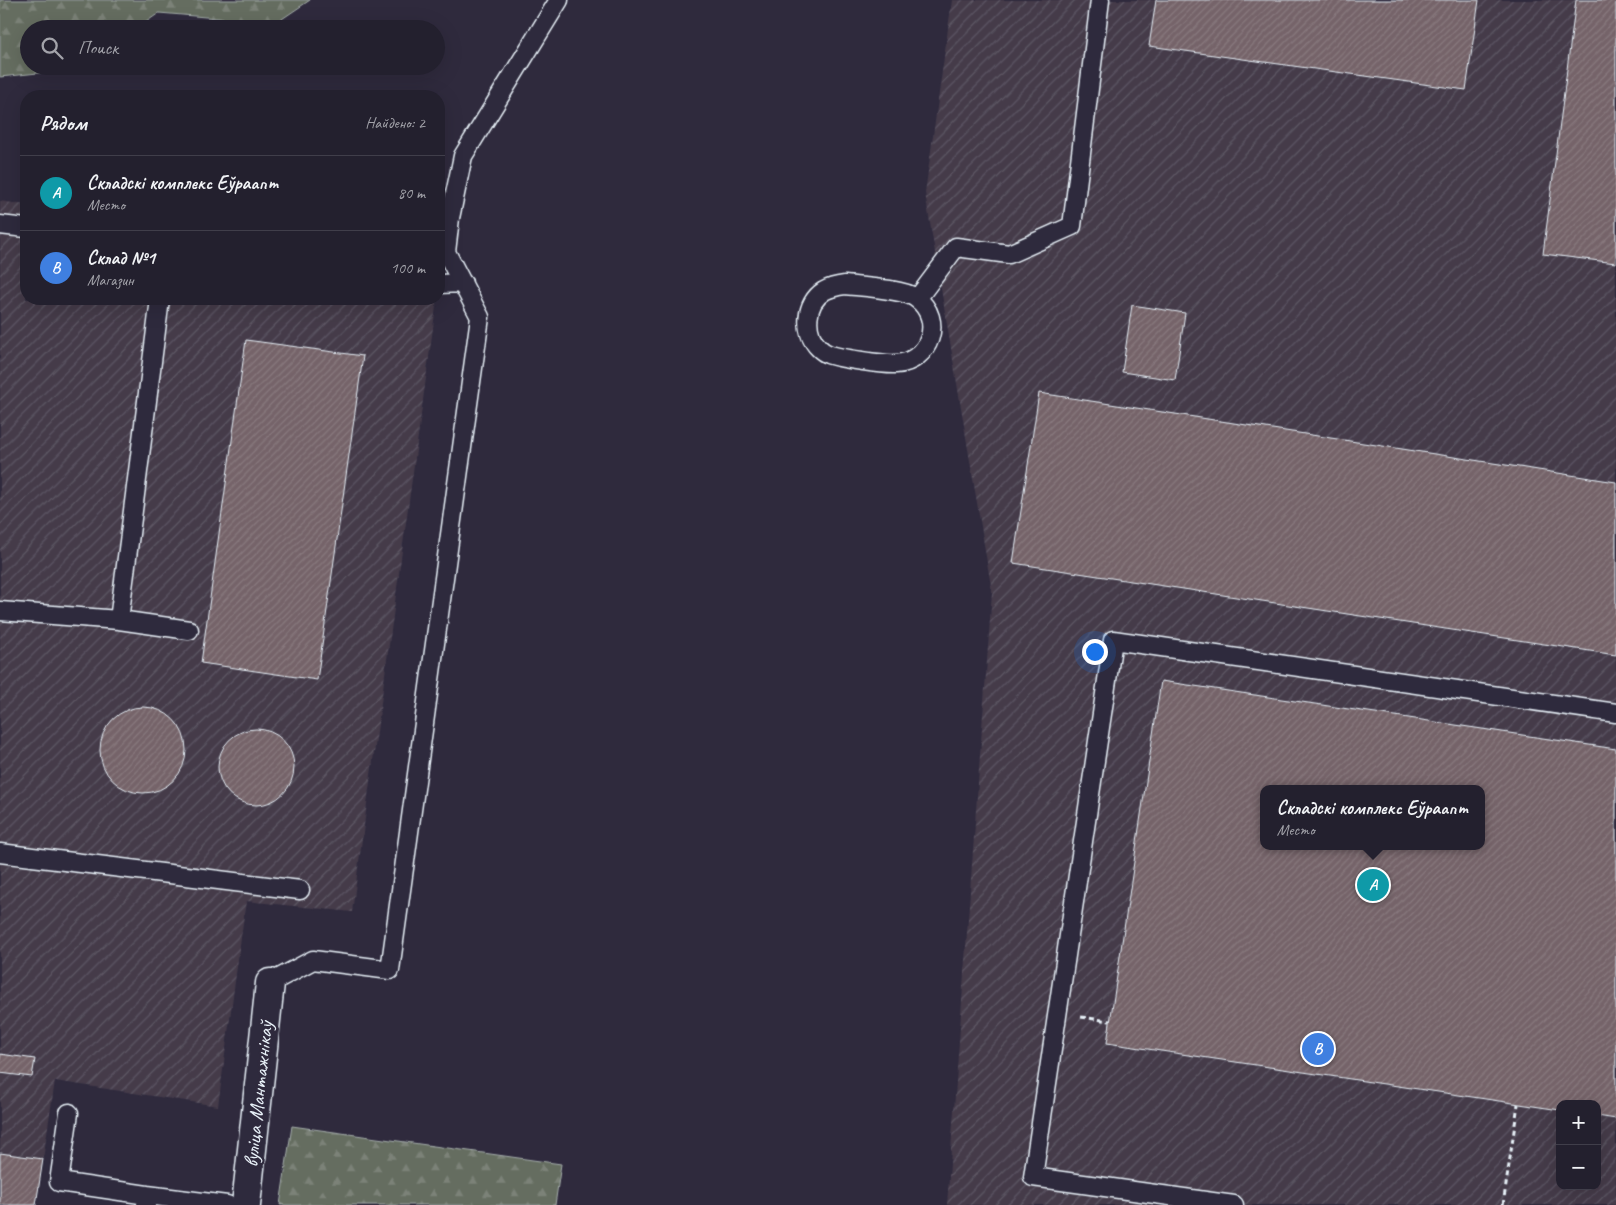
<!DOCTYPE html>
<html lang="ru">
<head>
<meta charset="utf-8">
<style>
	body { margin:0; font-family:Caveat,sans-serif; background:#2f2d3a; color:#f1f3f6 }
	.controls { position:absolute; right:15px; bottom:15px; display:grid; overflow:hidden; border-radius:10px; box-shadow:0 5px 20px #0002 }
	.controls button { width:45px; height:45px; display:grid; place-items:center; padding:0; border:0; border-bottom:1px solid #403e4a; background:#23202e; color:#f1f3f6; font:25px sans-serif }
	.you { position:absolute; left:1094px; top:651px; width:18px; height:18px; margin:-12px; border:4px solid #fff; border-radius:50%; background:#1a73e8; box-shadow:0 0 0 8px #1a73e833 }
	.badge { display:grid; place-items:center; width:32px; height:32px; border-radius:50%; background:#db2777; color:#fff; font-size:16px; font-weight:700 }
	.pin { position:absolute; translate:-50% -50%; border:2px solid #fff; box-shadow:0 1px 5px #0006 }
	.popup { position:absolute; left:1260px; top:785px; width:225px; height:65px; box-sizing:border-box; display:grid; place-content:center; border-radius:10px; background:#23202e; filter:drop-shadow(0 1px 4px #0005); font-size:16px; white-space:nowrap; color:#a3a3aa }
	.popup b { font-size:19px; color:#f1f3f6 }
	.popup::after { content:''; position:absolute; left:50%; top:100%; margin-left:-10px; border:10px solid transparent; border-top-color:#23202e }
	.list { margin:0; padding:0; list-style:none }
	h2 { display:flex; justify-content:space-between; align-items:center; height:65px; margin:0; padding:0 20px; font-size:21px }
	h2 small { font-size:16px; font-weight:400; color:#a3a3aa }
	.list li { display:grid; grid-template-columns:32px 1fr auto; gap:15px; align-items:center; box-sizing:border-box; height:75px; padding:0 20px; border-top:1px solid #403e4a }
	.list b { display:block; font-size:19px; white-space:nowrap }
	.list p { margin:0; font-size:16px; white-space:nowrap; color:#a3a3aa }
	.list em { font-size:16px; font-style:normal; color:#a3a3aa }
	.icon { flex:none; width:28px; height:28px; fill:none; stroke:currentColor; stroke-width:2; stroke-linecap:round; stroke-linejoin:round }
	.map { position:relative; flex:none; width:1616px; height:1205px; overflow:hidden }
	.search { position:absolute; background:#23202e; box-shadow:0 5px 20px #0002; left:20px; top:20px; width:425px; height:55px; display:flex; align-items:center; gap:12px; box-sizing:border-box; padding:0 18px; border-radius:28px; color:#a3a3aa; font-size:19px }
	.panel { position:absolute; background:#23202e; box-shadow:0 5px 20px #0002; left:20px; top:90px; width:425px; height:215px; border-radius:20px }
	.map>svg:first-child { display:block }
	.industrial { fill:url(#industrial-furrows); fill-rule:evenodd }
	.forest { fill:url(#forest-firs); stroke:#a6afac }
	.building { fill:url(#building-hatch); stroke:#e8f1f8; fill-rule:evenodd }
	.lines { fill:none; stroke-linecap:round; stroke-linejoin:round }
	.service-casing { stroke:#e8f1f8; stroke-width:21 }
	.minor-casing { stroke:#e8f1f8; stroke-width:31 }
	.path { stroke:#e8f1f8; stroke-width:3; stroke-dasharray:5 4; stroke-linecap:butt }
	.service { stroke:#2f2a3d; stroke-width:18 }
	.minor { stroke:#2f2a3d; stroke-width:28 }
	.labels { text-anchor:middle; stroke-width:4.5; stroke-linejoin:round; paint-order:stroke }
	.street-label { font-size:21px; fill:#e8f1f8; stroke:#2f2a3d }
</style>
</head>
<body>
<div class="map">
<svg width="1616" height="1205" viewBox="0 0 1616 1205">
	<defs>
		<pattern id="industrial-furrows" width="10" height="10" patternUnits="userSpaceOnUse" patternTransform="scale(1.25)"><rect width="10" height="10" fill="#443b4a"/><path d="M-1 1l2-2M0 10L10 0M9 11l2-2" fill="none" stroke="#5f5865"/></pattern>
		<pattern id="forest-firs" width="22" height="20" patternUnits="userSpaceOnUse" patternTransform="scale(1.25)"><rect width="22" height="20" fill="#656d60"/><path d="M5 1l3.5 6h-7zM16 11l3.5 6h-7z" fill="#7b8278"/></pattern>
		<pattern id="building-hatch" width="6" height="6" patternUnits="userSpaceOnUse" patternTransform="scale(1.25)"><rect width="6" height="6" fill="#756369"/><path d="M-1 1l2-2M0 6l6-6M5 7l2-2" fill="none" stroke="#897a7f"/></pattern>
	</defs>
	<rect width="100%" height="100%" fill="#2f2a3d"/>
	<filter id="ink" filterUnits="userSpaceOnUse"><feTurbulence type="fractalNoise" baseFrequency=".02" numOctaves="2"/><feDisplacementMap in="SourceGraphic" scale="10" xChannelSelector="R" yChannelSelector="G"/><feConvolveMatrix kernelMatrix="1 2 1 2 8 2 1 2 1" color-interpolation-filters="sRGB"/></filter>
	<g filter="url(#ink)">
		<path class="industrial" d="M952 0H1616V1205H947L992 592 925 193ZM1264 789H1482V846H1264ZM1560 1104H1597V1186H1560Z
			M0 201 26 205V299H437L352 912 246 901 218 1106 55 1081 43 1159 0 1153Z"/>
		<path class="forest" d="M0 0H310L276 23 159 13 136 29H29V66H80L76 69 0 77Z
			M292 1126 561 1164 555 1205H280Z"/>
		<path class="building" d="M1156 0H1479L1466 90 1149 46Z
			M1576 0H1616V263L1543 254Z
			M1132 305 1185 313 1175 380 1122 372Z
			M246 340 363 356 317 680 201 663Z
			M1039 393 1616 482V655L1013 563Z
			M1161 681 1616 749V1119L1597 1116V1104H1560V1110L1107 1043ZM1264 789H1482V846H1264Z
			M100 750a43 43 0 1 1 86 0a43 43 0 1 1-86 0Z
			M218 767a38 38 0 1 1 76 0a38 38 0 1 1-76 0Z
			M0 1054 35 1059 32 1077 0 1073Z
			M0 1153 43 1159 36 1205H0Z"/>
		<g class="lines">
			<g class="service-casing">
				<path id="service" d="M0 225 26 228
					M439 284 463 283
					M845 285C863 287 903 289 916 298 945 319 930 362 896 364 886 365 837 358 828 354 825 353 821 350 819 348 803 332 805 303 824 291 831 287 837 286 845 285Z
					M917 299 956 247 1009 254 1072 226 1100 0
					M0 611 119 620 160 299
					M119 620 189 630
					M0 853 300 890
					M270 983 313 960 390 970 480 317 446 252 450 218 463 156 559 0
					M69 1113 59 1182 147 1195
					M146 1205 147 1195 227 1205
					M1234 1205 1033 1177 1113 640 1616 713"/>
			</g>
			<g class="minor-casing">
				<path id="minor" d="M246 1205 270 983"/>
			</g>
			<path class="path" d="M1081 1017 1110 1021
				M1503 1205 1518 1104"/>
			<use href="#service" class="service"/>
			<use href="#minor" class="minor"/>
		</g>
	</g>
	<g class="labels">
		<g class="street-label">
			<text transform="translate(258 1094) rotate(-84)" y="7">вуліца Мантажнікаў</text>
		</g>
	</g>
</svg>
<div class="controls">
<button>+</button>
<button>−</button>
</div>
<div class="you"></div>
<div class="pin badge" style="left:1373px;top:885px;background:#0f9aa8">A</div>
<div class="popup"><b>Складскі комплекс Еўраапт</b>Место</div>
<div class="pin badge" style="left:1318px;top:1049px;background:#3f7fe0">B</div>
<div class="search"><svg class="icon" aria-label="search" viewBox="0 0 24 24"><circle cx="10" cy="10" r="6"/><path d="M15 15l6 6"/></svg>Поиск</div>
<section class="panel">
<h2>Рядом<small>Найдено: 2</small></h2>
<ul class="list">
<li><span class="badge" style="background:#0f9aa8">A</span><div><b>Складскі комплекс Еўраапт</b><p>Место</p></div><em>80 m</em></li>
<li><span class="badge" style="background:#3f7fe0">B</span><div><b>Склад №1</b><p>Магазин</p></div><em>100 m</em></li>
</ul>
</section>
</div>
</body>
</html>
